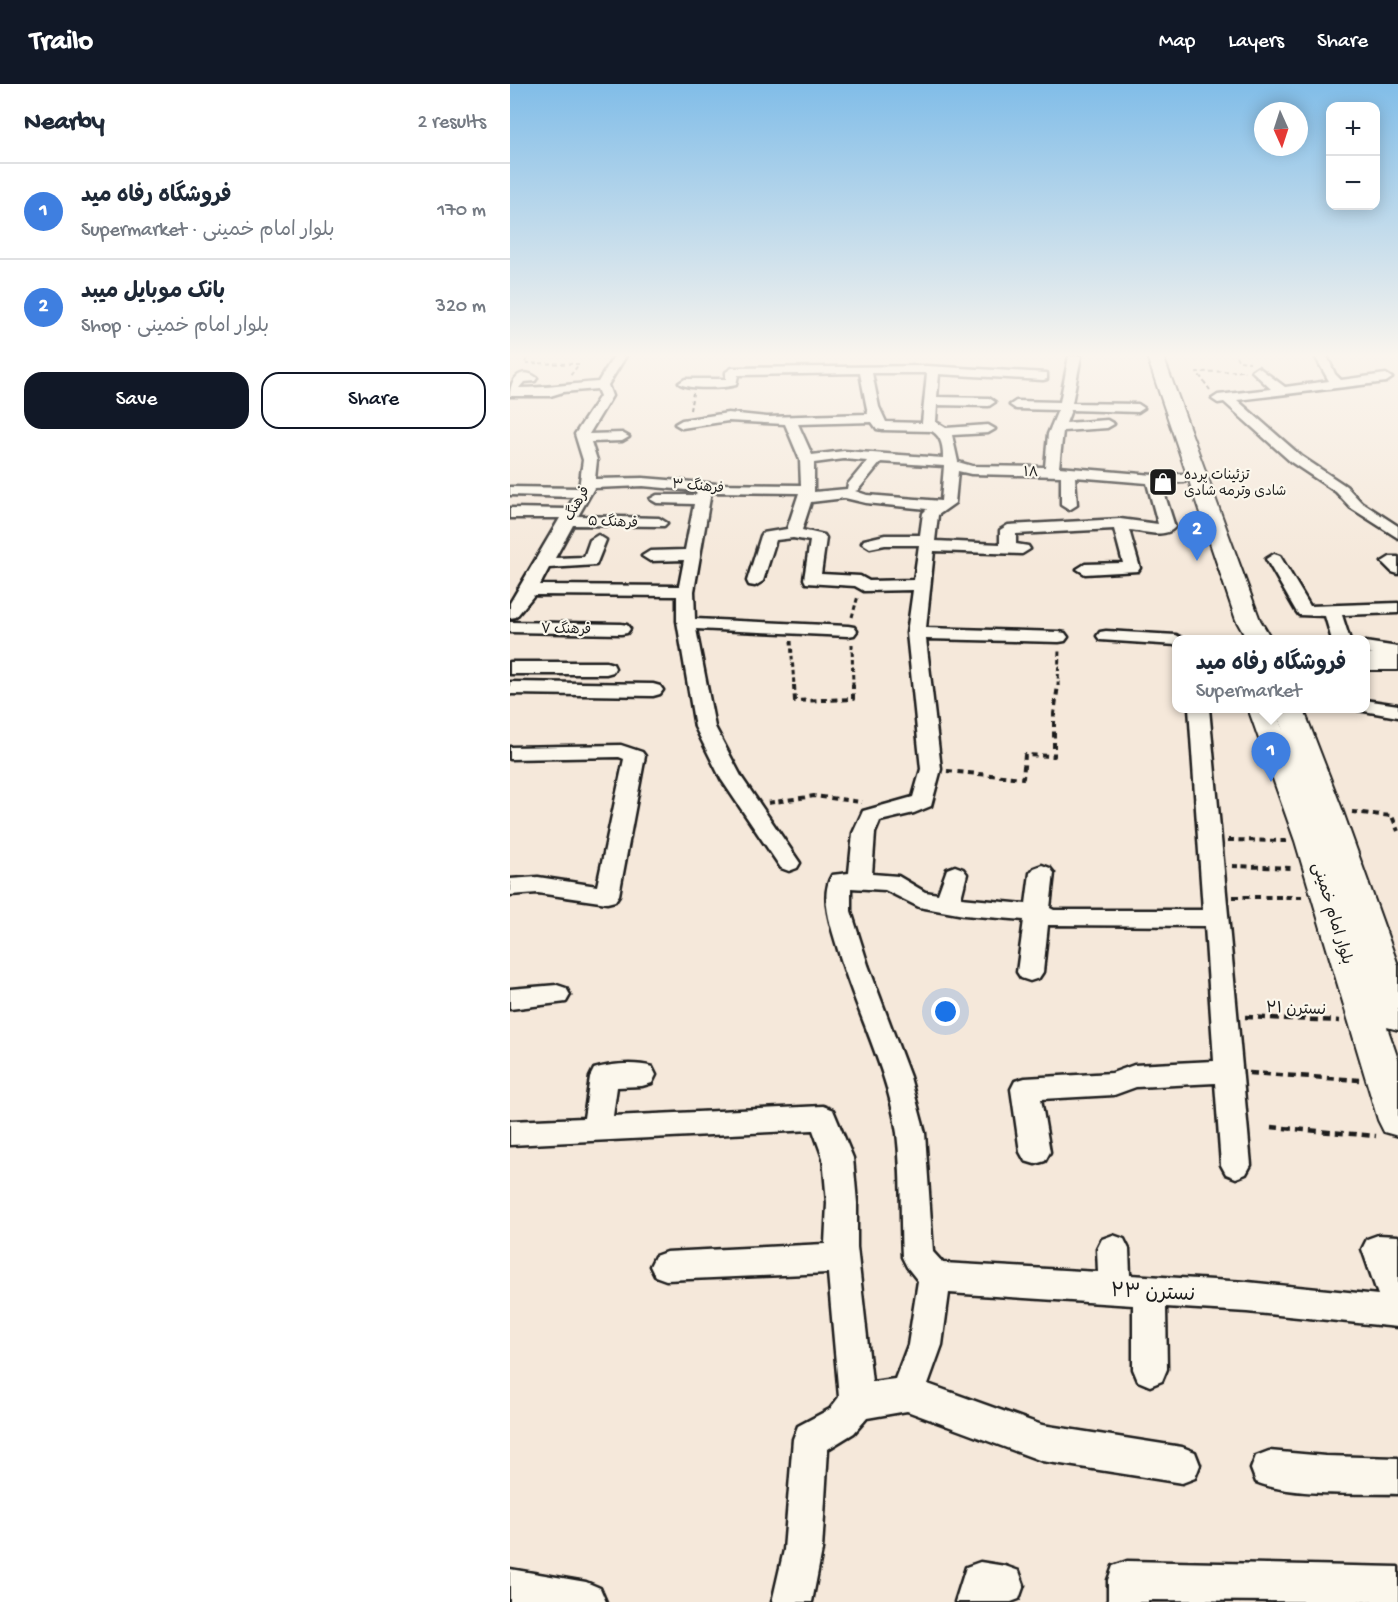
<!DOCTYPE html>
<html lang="en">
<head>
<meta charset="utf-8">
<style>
	body { margin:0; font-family:"Gochi Hand","Playpen Sans Arabic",sans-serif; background:#f2f2f3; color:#1f2937 }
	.controls { position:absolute; right:18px; top:18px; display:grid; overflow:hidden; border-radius:12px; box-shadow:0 3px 15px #0003 }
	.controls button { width:54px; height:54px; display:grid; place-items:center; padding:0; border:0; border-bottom:2px solid #e0e1e3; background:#fff; color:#1f2937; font:30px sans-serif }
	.compass { position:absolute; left:744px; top:18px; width:54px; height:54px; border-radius:50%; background:#fff; box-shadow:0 3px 15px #0003; rotate:177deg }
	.you { position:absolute; left:436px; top:928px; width:21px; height:21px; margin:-15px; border:4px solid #fff; border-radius:50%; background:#1a73e8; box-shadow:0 0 0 9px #1a73e833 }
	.badge { display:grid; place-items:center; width:39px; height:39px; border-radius:50%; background:#111827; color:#fff; font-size:20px; font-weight:700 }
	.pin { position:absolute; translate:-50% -50px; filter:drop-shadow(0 2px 3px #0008) }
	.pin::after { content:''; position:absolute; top:32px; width:21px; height:18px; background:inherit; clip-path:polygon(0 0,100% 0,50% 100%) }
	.popup { position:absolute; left:662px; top:551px; width:198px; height:78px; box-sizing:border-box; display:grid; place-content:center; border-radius:12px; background:#fff; filter:drop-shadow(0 2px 4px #0005); font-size:20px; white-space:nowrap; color:#747a83 }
	.popup b { font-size:22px; color:#1f2937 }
	.popup::after { content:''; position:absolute; left:50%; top:100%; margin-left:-12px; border:12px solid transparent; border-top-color:#fff }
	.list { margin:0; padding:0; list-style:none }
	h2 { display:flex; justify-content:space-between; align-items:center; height:78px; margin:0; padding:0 24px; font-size:26px }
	h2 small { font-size:20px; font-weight:400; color:#747a83 }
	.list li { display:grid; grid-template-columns:39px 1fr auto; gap:18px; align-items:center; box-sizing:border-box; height:96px; padding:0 24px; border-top:2px solid #e0e1e3 }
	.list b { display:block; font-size:22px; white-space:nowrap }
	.list p { margin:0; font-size:20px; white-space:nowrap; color:#747a83 }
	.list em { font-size:20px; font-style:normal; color:#747a83 }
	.actions { display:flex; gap:12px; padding:18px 24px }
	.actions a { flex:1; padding:14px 0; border:2px solid #111827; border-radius:18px; text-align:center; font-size:21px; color:#111827 }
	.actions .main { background:#111827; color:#fff }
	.map { position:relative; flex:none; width:888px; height:1518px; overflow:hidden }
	header { display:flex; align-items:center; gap:36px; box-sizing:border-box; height:84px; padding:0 30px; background:#111827; color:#fff }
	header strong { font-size:28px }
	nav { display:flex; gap:33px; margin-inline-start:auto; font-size:21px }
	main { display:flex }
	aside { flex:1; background:#fff }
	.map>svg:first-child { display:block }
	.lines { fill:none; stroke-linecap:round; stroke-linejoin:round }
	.street-casing { stroke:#1c1c1c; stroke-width:5 }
	.secondary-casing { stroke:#1c1c1c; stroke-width:4 }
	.path-far3 { stroke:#1c1c1c; stroke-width:2; stroke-dasharray:4 3; stroke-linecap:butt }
	.path-far2 { stroke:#1c1c1c; stroke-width:3; stroke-dasharray:4.5 3; stroke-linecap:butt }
	.path-far1 { stroke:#1c1c1c; stroke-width:4; stroke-dasharray:6 4.5; stroke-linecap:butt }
	.path { stroke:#1c1c1c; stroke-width:4.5; stroke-dasharray:8 5; stroke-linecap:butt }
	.street { fill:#fbf7ec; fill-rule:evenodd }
	.secondary { fill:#fbf7ec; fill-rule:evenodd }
	.labels { text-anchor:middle; stroke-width:4.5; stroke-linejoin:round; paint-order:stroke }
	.far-street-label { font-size:14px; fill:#1c1c1c; stroke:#fbf7ec }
	.far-poi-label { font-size:14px; fill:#1c1c1c; stroke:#fbf7ec; text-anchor:start }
	.street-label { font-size:16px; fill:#1c1c1c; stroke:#fbf7ec }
	.near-street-label { font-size:20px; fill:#1c1c1c; stroke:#fbf7ec }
</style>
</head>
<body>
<header>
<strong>Trailo</strong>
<nav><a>Map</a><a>Layers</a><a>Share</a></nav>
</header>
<main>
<aside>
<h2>Nearby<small>2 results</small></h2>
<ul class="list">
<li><span class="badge" style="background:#3f7fe0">1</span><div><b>فروشگاه رفاه مید</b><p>Supermarket · بلوار امام خمینی</p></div><em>170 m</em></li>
<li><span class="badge" style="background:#3f7fe0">2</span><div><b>بانک موبایل میبد</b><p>Shop · بلوار امام خمینی</p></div><em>320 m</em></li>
</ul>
<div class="actions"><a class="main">Save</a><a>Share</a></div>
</aside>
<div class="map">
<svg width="888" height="1518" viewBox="0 0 888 1518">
	<rect width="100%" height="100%" fill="#f5e8da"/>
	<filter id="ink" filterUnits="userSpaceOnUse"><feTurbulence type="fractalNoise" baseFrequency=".0167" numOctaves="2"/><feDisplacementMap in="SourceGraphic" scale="12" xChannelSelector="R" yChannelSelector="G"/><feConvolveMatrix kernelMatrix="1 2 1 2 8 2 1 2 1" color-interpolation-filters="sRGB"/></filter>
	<g filter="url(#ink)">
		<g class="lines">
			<g class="street-casing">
				<path id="street" d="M104 272H116L98 301 102 312 79 350 112 349 119 353 112 357 81 358 87 376 85 395 133 394 207 400 291 401 290 376 275 340 218 337 172 344 165 340 172 336 218 329 257 333 358 330 350 289 228 291 226 301C215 304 177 306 169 299L175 295H216V288L222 284 417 282 537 289V295L533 296 429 290 427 313 479 314 485 318 479 322 427 321 426 338 436 344 478 341 485 345 478 349 442 351 448 378 462 382 535 383 538 350 548 326 506 325 500 321 506 317 550 318 559 272H571L562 319 628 320 634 324 628 328 561 326 556 339 597 336 604 340 597 344 553 347 549 383 643 391 674 390 681 394 674 398 651 399 665 443C655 455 633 447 619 446L630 484 628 487 575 490 567 485 575 480 613 479 604 445 506 450V460L518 462 520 465 512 470 424 467 416 544 549 548 555 549 558 553 555 557 549 558 416 555 431 685 421 722 404 729 370 737 365 749 362 790 388 792 415 808 428 810 437 785 445 782 453 785 457 790 451 814 516 820 520 789 524 784 532 781 540 784 544 789 540 824 544 826H693L679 624H699L741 1081 736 1090 726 1094 716 1090 711 1081 705 999 626 1003 604 1011 531 1015 540 1068 535 1077 525 1080 515 1077 510 1068 501 1005 505 997 515 994 602 989 624 981 704 977 695 842 538 841 533 888 529 894 520 897 511 894 507 888 514 836 454 831 409 823 375 806 341 804V827L358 881 400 993 415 1049 423 1168 433 1179 588 1188 587 1165 592 1155 603 1151 614 1155 619 1165 620 1191 737 1198 868 1211 852 1165 857 1155 868 1151 888 1152V1243L737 1228 656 1223 657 1285 652 1297 640 1302 628 1297 623 1285V1221L439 1209 432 1261 418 1300 532 1341 672 1363 685 1368 690 1381 685 1394 672 1399 532 1377 397 1327 357 1334 344 1349 318 1365 312 1466 302 1518H262L274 1466 283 1355 288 1342 320 1325 329 1313 318 1189 156 1196 145 1192 140 1182 145 1172 156 1168 315 1160 317 1119 313 1074 303 1046 0 1061V1037L74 1034 80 993 84 985C101 980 125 978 142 983L146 991 142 999 132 1002 107 1003 103 1032 313 1022 323 1026 343 1074 347 1119V1163L362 1298 385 1295 398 1261 408 1197 397 1183 392 1173C390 1132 392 1089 387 1049 378 986 346 927 328 866 322 844 309 812 322 791L339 789 343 749 353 727 403 713 411 685 397 549 403 506 354 507 345 502 296 499 294 495 300 457 283 454 266 456 253 497 245 502 239 501 237 497 251 452 253 449 277 445 289 409 201 408 184 507 185 535 338 542 344 543 347 547 344 551 338 552 186 545 205 643 232 694 290 779 287 784 279 787 271 784 211 695 185 643 167 537V512L24 511 6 533 0 534V519L50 434H0V424L57 425 64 413 0 411V403L69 404 73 376 65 350 90 312 87 305 53 308 40 312H0C0 295 11 282 27 294L25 297 14 298 9 304C36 304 61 300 88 298ZM362 289H417L412 339 376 338 369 323ZM362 338 367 345 372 346 422 347C432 353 433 363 433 374L334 367 302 371 288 340ZM334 375 357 377 338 400 337 405 304 408V379ZM371 378 434 382 431 417 357 411 345 407 348 406ZM448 387 461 390 551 392V421L559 426 567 421 565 393 637 399 648 440 610 435 498 441 490 446V460L425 457 428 431 445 419ZM133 402 187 407 186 411H147L140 415 147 419 184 420 175 466 140 467 132 472 140 477 174 476 169 502 30 501 39 484 86 481 96 456 88 451 80 456 74 473 45 474 63 441 154 442 157 439 149 434 68 432 84 404ZM335 414 356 419 417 425 413 429 410 451H375L354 456 352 459 360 464 375 461H409L404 496 359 497 350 492 311 490 316 454 314 451 292 446 301 418Z
					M805 272H817L825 290 831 296 876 290 882 294 876 298 727 316 791 372 836 402 851 418 888 442V454L841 424 826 408 781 378 714 318 708 319 702 315 708 311 761 305 742 287 748 283 775 303 819 297Z
					M764 470 770 472 800 522 888 519V529L832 531 840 556H822L815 532 789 531 786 527 756 475Z
					M880 473H888V490L882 488 872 478Z
					M0 538 111 540 117 541 120 545 117 549 111 550 0 548Z
					M596 547 666 551 675 556H666V561L590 556 587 552 590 548Z
					M855 558 888 563V573L855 569Z
					M0 578H96L103 580 105 584 103 588 96 590H0Z
					M0 598 143 600 150 602 153 606 150 610 143 612 0 610Z
					M855 616 888 621V633L848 626 847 624H855Z
					M111 661 132 668 135 672 109 811 105 817 97 819 28 809 0 811V795L28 793 87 802 114 675 109 673 0 675V663Z
					M47 901 56 904 60 911 56 918 0 925V905Z
					M759 1367 815 1372 888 1374V1410C847 1409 783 1413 746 1398L741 1385 746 1372Z
					M617 1477 888 1483V1518L638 1516V1518H598V1496L603 1482Z
					M470 1478 495 1482 509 1487 514 1501 509 1515 501 1518H445L456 1483Z
					M0 1485 76 1498 90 1504 96 1518H0Z"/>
			</g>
			<g class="secondary-casing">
				<path id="secondary" d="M637 272H653L750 536 762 556H737L726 536Z
					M855 570H888V586H855Z
					M738 624H765L773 646 766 624H793L832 725 888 881V946L877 943 888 975V1052L874 1048 868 1036 785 757Z"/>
			</g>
			<path class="path-far3" d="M726 272 729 277 740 278
				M15 278 21 272
				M16 279 69 280 60 292
				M700 306 687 288 735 287
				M180 326 183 309"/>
			<path class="path-far2" d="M342 533 348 512
				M281 557 284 602
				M342 560 343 602
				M548 602 549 565"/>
			<path class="path-far1" d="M284 601 285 617 343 615V601
				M437 687 513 694 515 671 544 672V630L548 601
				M258 719 304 712 352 718
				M842 728 882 732 888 747
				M718 756 777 757
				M722 782 784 784
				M723 813H794"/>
			<path class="path" d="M735 933 830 937
				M739 989 849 996
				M761 1043 866 1052"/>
			<use href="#street" class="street"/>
			<use href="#secondary" class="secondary"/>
		</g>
	</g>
	<linearGradient id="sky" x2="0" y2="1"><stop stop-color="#81bde8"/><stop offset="0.56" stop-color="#faf5ee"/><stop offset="1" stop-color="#faf5ee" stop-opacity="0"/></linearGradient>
	<rect width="888" height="484" fill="url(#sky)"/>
	<defs>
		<g id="shop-square" transform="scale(1.5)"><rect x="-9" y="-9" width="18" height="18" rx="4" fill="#1c1c1c" stroke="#fbf7ec"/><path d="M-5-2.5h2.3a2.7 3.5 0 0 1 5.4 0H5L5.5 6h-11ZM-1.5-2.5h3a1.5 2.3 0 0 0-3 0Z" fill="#fff"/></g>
	</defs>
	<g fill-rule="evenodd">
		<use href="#shop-square" x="653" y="398"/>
	</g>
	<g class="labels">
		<g class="far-street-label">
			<text transform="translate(521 387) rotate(1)" y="5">۱۸</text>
			<text transform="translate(188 401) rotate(5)" y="5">فرهنگ ۳</text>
			<text transform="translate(66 419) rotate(-61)" y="5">فرهنگ</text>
			<text transform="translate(103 437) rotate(2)" y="5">فرهنگ ۵</text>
			<text transform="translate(56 544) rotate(1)" y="5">فرهنگ ۷</text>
		</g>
		<g class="far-poi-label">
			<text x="674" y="395">تزئینات پرده<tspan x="674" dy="16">شادی وترمه شادی</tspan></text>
		</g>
		<g class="street-label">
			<text transform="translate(824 829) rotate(73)" y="6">بلوار امام خمینی</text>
			<text transform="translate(786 923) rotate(2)" y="6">نسترن ۲۱</text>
		</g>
		<g class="near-street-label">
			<text transform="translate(643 1207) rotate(3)" y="7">نسترن ۲۳</text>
		</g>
	</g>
</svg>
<div class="controls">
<button>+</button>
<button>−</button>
</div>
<svg class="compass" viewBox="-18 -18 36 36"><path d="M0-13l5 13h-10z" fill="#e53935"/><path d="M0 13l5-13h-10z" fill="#747a83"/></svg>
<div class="you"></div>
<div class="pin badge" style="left:761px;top:698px;background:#3f7fe0">1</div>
<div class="popup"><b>فروشگاه رفاه مید</b>Supermarket</div>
<div class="pin badge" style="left:687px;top:477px;background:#3f7fe0">2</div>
</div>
</main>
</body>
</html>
